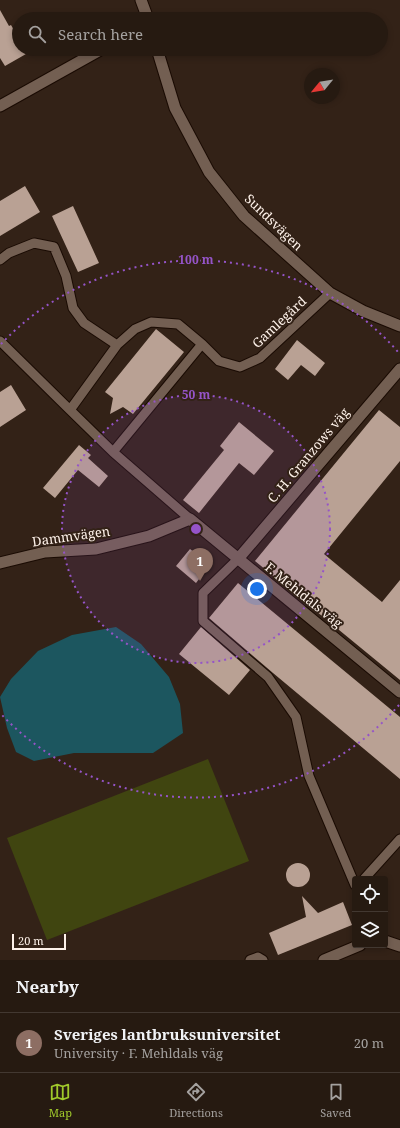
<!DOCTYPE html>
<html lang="en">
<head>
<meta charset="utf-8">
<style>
	body { margin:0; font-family:"Noto Serif",serif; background:#32271f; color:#f1f3f6 }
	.controls { position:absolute; right:12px; bottom:12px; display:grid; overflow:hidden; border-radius:4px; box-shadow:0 2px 6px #0003 }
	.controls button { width:36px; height:36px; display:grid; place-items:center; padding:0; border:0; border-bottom:1px solid #423831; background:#261a11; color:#f1f3f6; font:20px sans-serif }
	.compass { position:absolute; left:304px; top:68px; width:36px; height:36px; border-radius:50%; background:#261a11; box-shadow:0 2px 6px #0003; rotate:240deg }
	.scale { position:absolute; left:12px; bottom:10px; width:54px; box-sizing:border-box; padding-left:4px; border:2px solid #fef2ea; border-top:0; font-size:11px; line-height:14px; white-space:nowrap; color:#fef2ea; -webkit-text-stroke:3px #332217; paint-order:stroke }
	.you { position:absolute; left:257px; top:589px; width:14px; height:14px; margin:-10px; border:3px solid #fff; border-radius:50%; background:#1a73e8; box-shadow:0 0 0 6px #1a73e833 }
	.badge { display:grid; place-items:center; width:26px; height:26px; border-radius:50%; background:#a0c92b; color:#fff; font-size:13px; font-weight:700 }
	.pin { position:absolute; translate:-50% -33px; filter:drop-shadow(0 1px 2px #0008) }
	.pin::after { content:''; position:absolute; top:21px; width:14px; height:12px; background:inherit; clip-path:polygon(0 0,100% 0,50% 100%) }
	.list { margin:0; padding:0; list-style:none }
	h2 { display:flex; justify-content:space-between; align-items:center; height:52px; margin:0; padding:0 16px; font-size:17px }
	h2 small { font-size:13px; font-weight:400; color:#a4a19f }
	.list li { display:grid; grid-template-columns:26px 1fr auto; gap:12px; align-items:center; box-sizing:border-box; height:60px; padding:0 16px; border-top:1px solid #423831 }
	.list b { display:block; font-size:15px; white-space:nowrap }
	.list p { margin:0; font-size:13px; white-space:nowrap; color:#a4a19f }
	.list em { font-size:13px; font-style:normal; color:#a4a19f }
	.icon { flex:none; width:22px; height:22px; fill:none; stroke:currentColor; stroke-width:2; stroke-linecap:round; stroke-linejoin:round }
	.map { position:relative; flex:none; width:400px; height:960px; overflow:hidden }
	.search { position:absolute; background:#261a11; box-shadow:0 2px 6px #0003; left:12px; right:12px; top:12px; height:44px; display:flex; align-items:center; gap:10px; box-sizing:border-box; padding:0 14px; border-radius:22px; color:#a4a19f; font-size:15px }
	.sheet { height:112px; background:#261a11 }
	nav { display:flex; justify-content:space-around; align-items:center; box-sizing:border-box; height:56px; border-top:1px solid #423831; background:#261a11; font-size:11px; color:#a4a19f }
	nav a { display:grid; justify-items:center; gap:2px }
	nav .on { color:#a0c92b }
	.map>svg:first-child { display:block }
	.green { fill:#404510 }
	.water { fill:#1c565f }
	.building { fill:#b9a194 }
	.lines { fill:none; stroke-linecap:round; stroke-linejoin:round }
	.service-casing { stroke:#1a0b03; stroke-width:11 }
	.minor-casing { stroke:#1a0b03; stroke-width:13 }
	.tertiary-casing { stroke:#1a0b03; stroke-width:13 }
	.service { stroke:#735f52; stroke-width:9 }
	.minor { stroke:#735f52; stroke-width:11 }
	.tertiary { stroke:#735f52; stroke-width:11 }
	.ring { fill:none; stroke:#9554c8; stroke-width:2; stroke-dasharray:2 4 }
	.labels { text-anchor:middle; stroke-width:4; stroke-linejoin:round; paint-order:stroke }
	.street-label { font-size:13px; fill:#fef2ea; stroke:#332217 }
	.centre { fill:#9554c8; stroke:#332217; stroke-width:2 }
	.ring-label { font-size:12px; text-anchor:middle; font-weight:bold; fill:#9554c8; stroke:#332217; stroke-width:4; stroke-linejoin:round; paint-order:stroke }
</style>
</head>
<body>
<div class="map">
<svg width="400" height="960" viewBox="0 0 400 960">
	<rect width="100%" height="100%" fill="#332217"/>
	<path class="green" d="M208 759 249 861 47 940 7 838Z"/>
	<path class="water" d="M116 627 141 644 169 677 180 704 183 733 153 753H74L34 761 16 752 7 728 0 697 11 679 38 651 72 635Z"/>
	<path class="building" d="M0 10 9 26 11 25 19 39V49H23L26 54 5 66 0 58Z
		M25 186 40 212 0 236V201Z
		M73 206 99 263 78 272 52 216Z
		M156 329 184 352 133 414 123 407 110 414 113 398 105 392Z
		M297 340 325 363 315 376 301 365 288 380 275 369Z
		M11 385 26 410 0 427V392Z
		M379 410 400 427V461L324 554 382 602 400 580V680L255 561Z
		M239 422 274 451 254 475 239 463 199 513 183 500 224 450 220 446Z
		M79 445 91 455 88 458 108 476 99 487 78 470 55 498 43 488Z
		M190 549 210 565 196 583 176 566Z
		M238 583 400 717V779L273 673 209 618Z
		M201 627 250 670 229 695 179 654Z
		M286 875a12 12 0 1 1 24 0a12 12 0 1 1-24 0Z
		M302 896 318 913 343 902 352 925 278 955 269 933 306 917Z"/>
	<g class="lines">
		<g class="service-casing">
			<path id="service" d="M0 260 9 253 34 243 54 247 66 276 73 308 84 323 117 345
				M0 341 70 410
				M113 452 202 344
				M190 519 113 452 70 410 117 345 135 329 151 322 178 324 202 344 219 361 240 367 260 358 330 293
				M238 559 203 593V621L268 677 296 717 309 776 355 885
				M364 879 400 839
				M250 960 258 957 263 960"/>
		</g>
		<g class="minor-casing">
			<path id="minor" d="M157 49 175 108 209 172 244 216 330 293 363 311 400 326
				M238 559 400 369
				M0 563 45 552 96 549 149 536 190 519 400 692
				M385 941 400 946
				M324 960 360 945"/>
		</g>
		<g class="tertiary-casing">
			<path id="tertiary" d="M141 0 148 19
				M0 106 102 49"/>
		</g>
		<use href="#service" class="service"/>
		<use href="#minor" class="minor"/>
		<use href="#tertiary" class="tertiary"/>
	</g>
	<circle cx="196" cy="529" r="134" fill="#9554c8" fill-opacity=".12"/>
	<g class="ring">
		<circle cx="196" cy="529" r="134"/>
		<path d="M399 705A269 269 0 0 1 1 714M1 344A269 269 0 0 1 399 353"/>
	</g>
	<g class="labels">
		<g class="street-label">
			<text transform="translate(274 222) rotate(44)" y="5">Sundsvägen</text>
			<text transform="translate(279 322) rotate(-43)" y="5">Gamlegård</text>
			<text transform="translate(308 455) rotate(-50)" y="5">C. H. Granzows väg</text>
			<text transform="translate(71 536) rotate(-8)" y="5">Dammvägen</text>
			<text transform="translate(304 595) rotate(39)" y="5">F. Mehldals väg</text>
		</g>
	</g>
	<circle cx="196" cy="529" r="6" class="centre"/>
	<g class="ring-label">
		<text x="196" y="264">100 m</text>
		<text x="196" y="399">50 m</text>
	</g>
</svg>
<div class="controls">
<button><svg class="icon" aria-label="locate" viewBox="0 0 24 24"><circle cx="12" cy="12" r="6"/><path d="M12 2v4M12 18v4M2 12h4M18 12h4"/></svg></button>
<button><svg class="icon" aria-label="layers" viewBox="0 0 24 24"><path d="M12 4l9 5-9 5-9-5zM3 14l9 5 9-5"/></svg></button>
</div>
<svg class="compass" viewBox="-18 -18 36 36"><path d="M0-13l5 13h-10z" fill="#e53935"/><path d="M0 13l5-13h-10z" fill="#a4a19f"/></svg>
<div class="scale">20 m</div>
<div class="you"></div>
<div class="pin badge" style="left:200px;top:581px;background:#8d6e63">1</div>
<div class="search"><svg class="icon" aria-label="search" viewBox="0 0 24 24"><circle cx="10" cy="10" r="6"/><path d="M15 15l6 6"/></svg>Search here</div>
</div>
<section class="sheet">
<h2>Nearby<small></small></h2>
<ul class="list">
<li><span class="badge" style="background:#8d6e63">1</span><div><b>Sveriges lantbruksuniversitet</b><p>University · F. Mehldals väg</p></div><em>20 m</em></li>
</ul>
</section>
<nav>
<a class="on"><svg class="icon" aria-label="map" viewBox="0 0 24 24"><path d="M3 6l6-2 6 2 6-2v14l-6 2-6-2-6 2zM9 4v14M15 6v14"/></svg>Map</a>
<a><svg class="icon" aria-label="directions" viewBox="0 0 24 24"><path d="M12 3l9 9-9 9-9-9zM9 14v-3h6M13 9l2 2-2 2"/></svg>Directions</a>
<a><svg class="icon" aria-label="saved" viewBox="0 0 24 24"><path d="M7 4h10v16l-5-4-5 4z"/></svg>Saved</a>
</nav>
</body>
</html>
